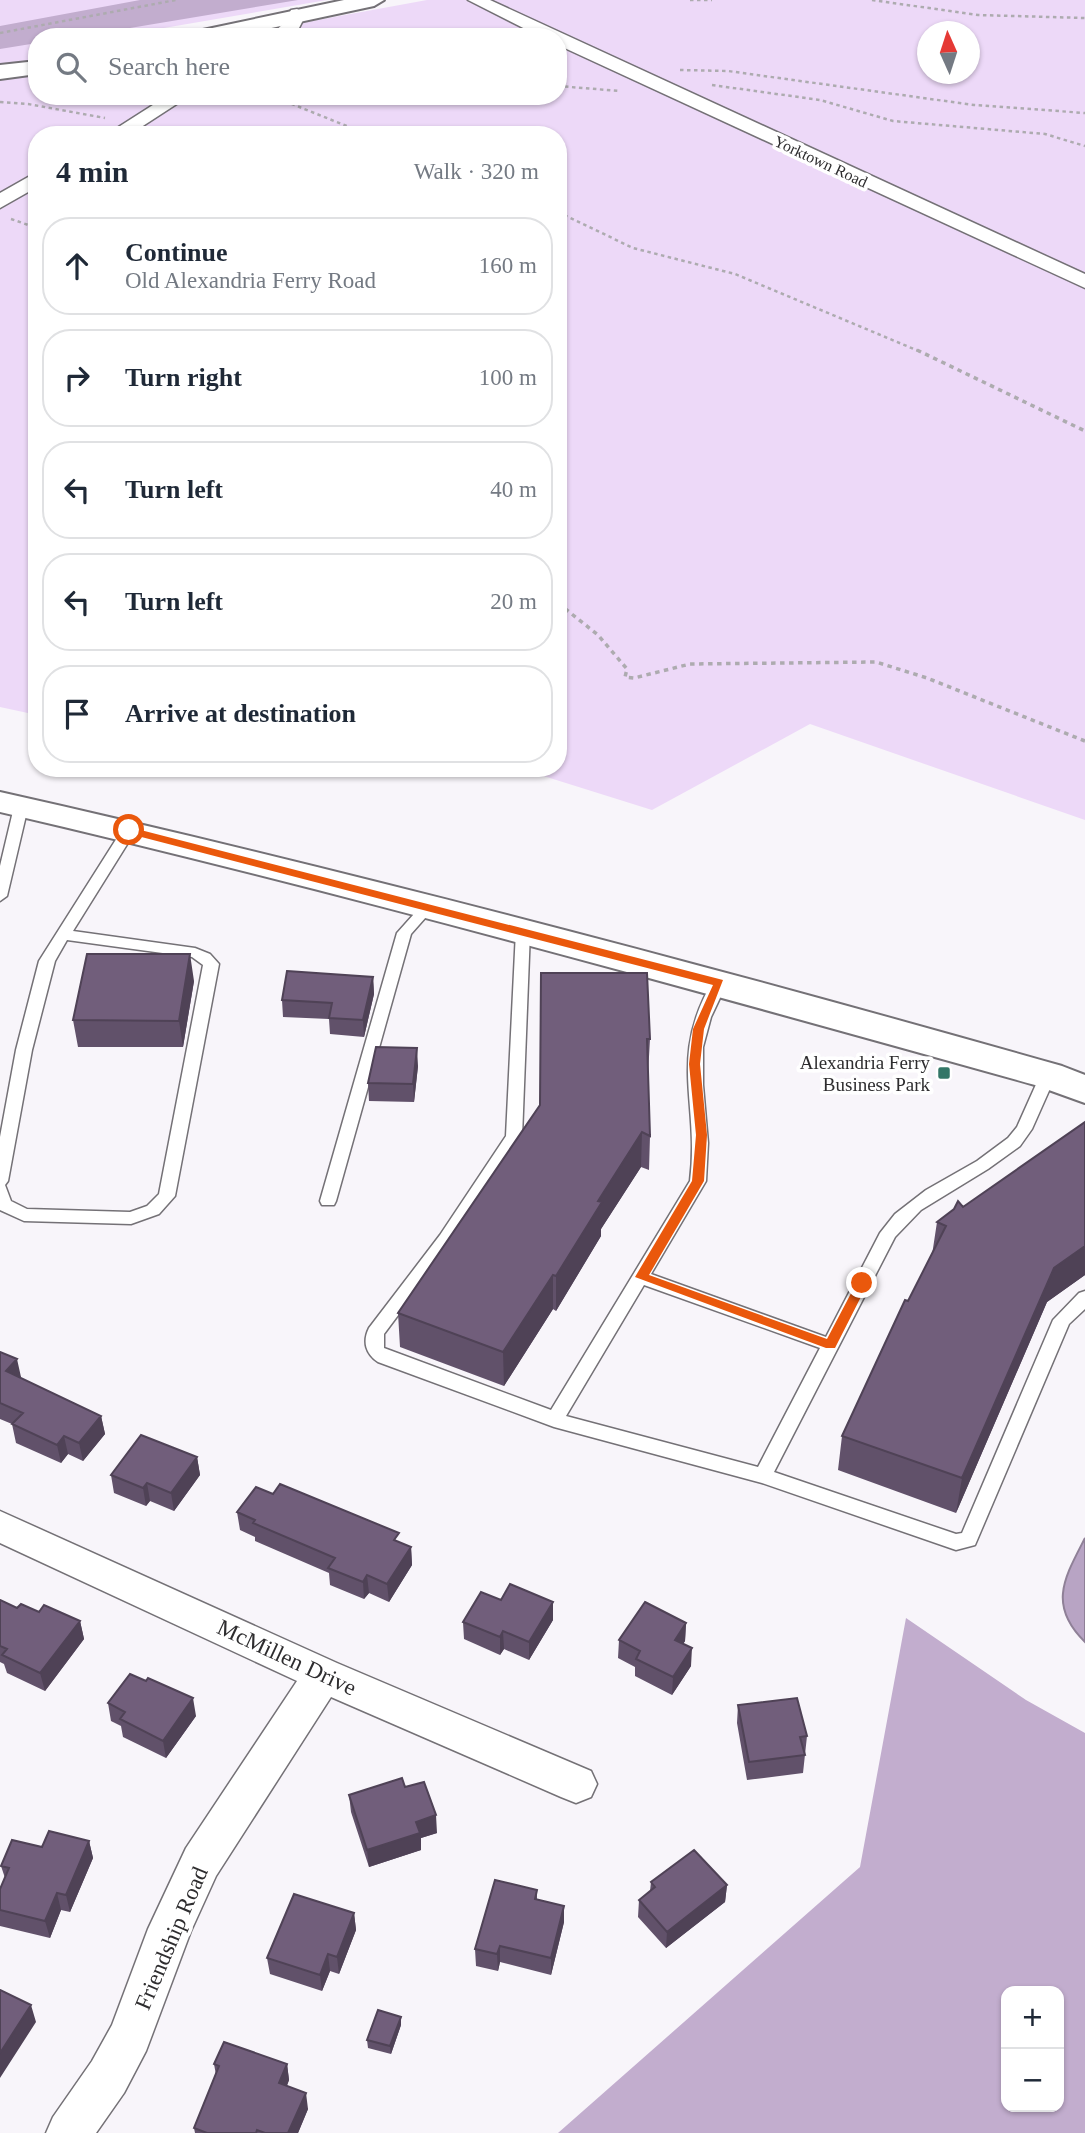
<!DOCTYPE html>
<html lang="en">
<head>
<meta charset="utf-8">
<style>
	body { margin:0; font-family:"Times New Roman",serif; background:#f2f2f3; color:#1f2937 }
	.controls { position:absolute; right:21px; bottom:21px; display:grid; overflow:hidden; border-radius:14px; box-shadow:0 2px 5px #0004 }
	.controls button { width:63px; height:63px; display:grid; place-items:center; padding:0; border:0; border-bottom:2px solid #e0e1e3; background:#fff; color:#1f2937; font:35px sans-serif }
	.compass { position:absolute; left:917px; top:21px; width:63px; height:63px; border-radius:50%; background:#fff; box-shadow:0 2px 5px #0004; rotate:357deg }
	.stop { position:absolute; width:21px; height:21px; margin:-16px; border:5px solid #ea580c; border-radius:50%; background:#fff }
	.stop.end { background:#ea580c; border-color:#fff; box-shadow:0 2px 7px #0008 }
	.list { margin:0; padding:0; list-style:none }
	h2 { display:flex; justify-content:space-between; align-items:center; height:91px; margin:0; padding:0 28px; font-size:30px }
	h2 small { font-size:23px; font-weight:400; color:#747a83 }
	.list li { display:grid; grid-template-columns:46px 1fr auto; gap:21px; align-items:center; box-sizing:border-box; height:98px; margin:0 14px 14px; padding:0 14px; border:2px solid #e0e1e3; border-radius:28px }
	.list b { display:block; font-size:26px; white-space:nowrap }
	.list p { margin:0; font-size:23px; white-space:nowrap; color:#747a83 }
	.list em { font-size:23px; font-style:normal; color:#747a83 }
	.icon { flex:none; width:38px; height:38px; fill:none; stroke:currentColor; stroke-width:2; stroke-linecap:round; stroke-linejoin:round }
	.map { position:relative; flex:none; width:1085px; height:2133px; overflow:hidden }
	.search { position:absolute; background:#fff; box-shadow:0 2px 5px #0004; left:28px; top:28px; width:539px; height:77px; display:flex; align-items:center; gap:18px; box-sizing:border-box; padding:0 24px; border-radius:28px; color:#747a83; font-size:26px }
	.panel { position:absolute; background:#fff; box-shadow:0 2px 5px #0004; left:28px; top:126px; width:539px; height:651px; border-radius:28px }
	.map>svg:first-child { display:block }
	.green { fill:#edd9f8; fill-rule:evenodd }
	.forest { fill:#c2adce; fill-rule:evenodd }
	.water { fill:#b8a4c4; stroke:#8f8097; stroke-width:2 }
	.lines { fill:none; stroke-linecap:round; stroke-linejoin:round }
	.lane-casing { stroke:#747176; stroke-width:3 }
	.street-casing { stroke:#747176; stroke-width:3 }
	.secondary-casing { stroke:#747176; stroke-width:4 }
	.path-far1 { stroke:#adabaf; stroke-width:2.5; stroke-dasharray:3.5 3.5; stroke-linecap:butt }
	.path { stroke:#adabaf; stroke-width:3.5; stroke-dasharray:4.5 4.5; stroke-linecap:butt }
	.lane { fill:#fff; fill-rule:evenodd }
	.street { fill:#fff; fill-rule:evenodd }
	.secondary { fill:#fff; fill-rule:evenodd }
	.wall { fill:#61516a }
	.shaded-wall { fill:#4f4256 }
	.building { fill:#715e7b; stroke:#4f4256; stroke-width:2 }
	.route { fill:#ea580c }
	.poi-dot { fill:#337667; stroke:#fff; stroke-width:2.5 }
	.labels { text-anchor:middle; stroke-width:7; stroke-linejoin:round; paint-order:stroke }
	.far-street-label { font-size:16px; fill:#2e2d2f; stroke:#fff }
	.poi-label { font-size:19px; fill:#2e2d2f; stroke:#fff; text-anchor:end }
	.near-street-label { font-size:23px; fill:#2e2d2f; stroke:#fff }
</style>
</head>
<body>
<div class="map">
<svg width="1085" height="2133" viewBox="0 0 1085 2133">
	<rect width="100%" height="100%" fill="#f8f5fa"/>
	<path class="green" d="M0 0H327L158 29 156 37H37V96H558V37H273L285 26 427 0H1085V820L810 724 652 810 518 768H558V135H37V715L0 707ZM928 32H970V74H928Z"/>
	<path class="forest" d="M140 0H298L76 37H37V43L0 49V26Z
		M906 1618 1026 1700 1085 1733V2133H558L860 1867ZM1006 1991H1059V2107H1006Z"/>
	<path class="water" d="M1085 1538V1642C1047 1605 1065 1577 1085 1538Z"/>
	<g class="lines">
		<g class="lane-casing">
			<path id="lane" d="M21 803 28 807 7 896 0 901V866L14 807Z
				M129 826 136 830 73 931 195 948 210 954 219 964 175 1196 159 1214 131 1224 24 1221 0 1210V1137L16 1050 39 961 122 830ZM67 940 192 957 203 965 159 1194 147 1206 130 1212 27 1209 11 1201 5 1185 8 1181 32 1050 55 961Z
				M427 903 434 908 411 934 336 1201 334 1205H322L320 1201 397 933 422 905Z
				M523 926 530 931 522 1137 452 1243 384 1334V1348L551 1410 690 1181C700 1101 667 1058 714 979L719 978 727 983 711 1017 703 1047V1085L708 1143 706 1181 651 1274 826 1337 880 1233 895 1214 926 1190 977 1161 1008 1138 1017 1127 1042 1071H1054L1056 1075 1032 1129 1020 1146 988 1169 921 1210 895 1237 774 1472 956 1534 962 1533 1053 1320 1079 1293 1085 1291V1309L1069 1324 975 1545 956 1550 762 1483 554 1427 378 1362C366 1354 362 1342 369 1328L440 1235 506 1136 516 931ZM644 1285 820 1348 758 1467 566 1416Z"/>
		</g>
		<g class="street-casing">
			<path id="street" d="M468 0H490L1085 274V288L558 45V37H541Z
				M297 9 306 14 299 28 289 37H269L285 22 291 10Z
				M167 96H189L129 135H106Z
				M37 172V187L0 208V193Z
				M0 1511 337 1663 591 1771 597 1784 591 1797 576 1803 561 1797 331 1697 216 1876 191 1931 146 2051 124 2093 96 2133H46L53 2117 92 2061 112 2025 148 1929 186 1848 297 1681 0 1543Z"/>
		</g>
		<g class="secondary-casing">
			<path id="secondary" d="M344 0H384L374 6 229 37H188L198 31Z
				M37 61V74L0 79V65Z
				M0 792C356 872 710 966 1062 1066L1085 1075V1103L1035 1085C691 989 348 893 0 812Z"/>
		</g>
		<path class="path-far1" d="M690 0H712
			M872 0 978 15 1085 18
			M0 33 176 0
			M680 70 728 71 974 105 1085 113
			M712 85 820 100 893 121 1045 134 1085 146
			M558 86 620 91
			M272 96 369 135
			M0 102 28 104 105 118
			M213 135 215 133
			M558 212 633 248 735 274 921 352
			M11 219 37 228"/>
		<path class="path" d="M917 350 1085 431
			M558 603 598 635 627 669 625 677 634 678 690 664 876 662 927 678 1085 741"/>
		<use href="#lane" class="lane"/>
		<use href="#street" class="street"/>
		<use href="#secondary" class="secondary"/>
	</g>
	<path class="wall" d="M541 973 650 1039 648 1074 650 1136 649 1170 641 1167 601 1229V1236L556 1311 553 1309 504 1386 400 1347 398 1313 540 1105Z
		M373 977 374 994 364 1037 330 1034 329 1019 283 1017 282 1000Z
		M194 981 183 1047H78L73 1020Z
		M418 1066 414 1102 369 1101 368 1083Z
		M1085 1122V1275L1047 1302 956 1513 838 1470 842 1436 932 1255 937 1222 954 1209 963 1207Z
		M0 1352 21 1377 20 1378 101 1416 105 1434 83 1461 68 1454 61 1463 16 1443 12 1424 0 1419Z
		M197 1457 200 1475 174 1511 150 1501 146 1506 114 1493 111 1475Z
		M237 1512 399 1542 411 1547 412 1565 389 1602 369 1593 364 1599 330 1585 329 1573 255 1541V1537L240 1530Z
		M0 1600 17 1608 80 1621 84 1639 45 1691 7 1673 4 1664 0 1662Z
		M553 1620 529 1660 504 1649 500 1655 464 1639 463 1622Z
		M686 1623 685 1641 683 1644 691 1666 672 1695 635 1676V1667L618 1658 619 1640Z
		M108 1703 196 1716 166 1758 123 1737 121 1726 111 1721Z
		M738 1705 807 1736 803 1773 747 1780 737 1723Z
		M405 1787 437 1833 421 1838V1850L369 1867 351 1812 349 1795Z
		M89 1841 93 1858 70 1912 61 1910 50 1938 0 1926V1889L5 1878 1 1866 42 1847Z
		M651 1882 727 1885 725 1902 666 1948 638 1917 639 1900 650 1891Z
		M537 1890V1899L564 1922 551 1975 500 1962 498 1971 476 1966 475 1949Z
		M354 1913 356 1930 339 1974 330 1971 322 1991 270 1974 267 1958Z
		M401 2025 391 2054 368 2048 367 2040Z
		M214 2064H287L289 2080 287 2086 308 2109 298 2133H195L194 2128 216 2075Z"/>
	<path class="shaded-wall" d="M190 954 194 981 183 1047 179 1021Z
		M373 977 374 994 364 1037 363 1020Z
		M417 1048 418 1066 414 1102 413 1084Z
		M642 1132 641 1167 601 1229V1236L556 1311V1276L598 1201Z
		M1085 1246V1275L1047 1302 956 1513 962 1478 1054 1268Z
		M553 1275V1309L504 1386 503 1352Z
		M17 1359 21 1377 10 1389 6 1371Z
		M101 1416 105 1434 83 1461 79 1443Z
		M64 1436 68 1454 61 1463 57 1445Z
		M197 1457 200 1475 174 1511 171 1493Z
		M147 1483 150 1501 146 1506 143 1488Z
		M411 1547 412 1565 389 1602 387 1584Z
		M367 1575 369 1593 364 1599 363 1582Z
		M553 1602V1620L529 1660V1642Z
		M80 1621 84 1639 45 1691 40 1673Z
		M686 1623 685 1641 674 1658 675 1640Z
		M503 1631 504 1649 500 1655V1637Z
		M692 1648 691 1666 672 1695 673 1677Z
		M193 1698 196 1716 166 1758 163 1741Z
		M436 1815 437 1833 421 1838V1850L369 1867 367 1850 416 1822Z
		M89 1841 93 1858 70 1912 66 1895Z
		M727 1885 725 1902 666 1948 667 1932Z
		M57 1893 61 1910 50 1938 45 1921Z
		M564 1906V1922L551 1975V1958Z
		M354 1913 356 1930 339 1974 337 1957Z
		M500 1946V1962L498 1971 497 1954Z
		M328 1954 330 1971 322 1991 320 1975Z
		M31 2005 36 2022 0 2078V2053Z
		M401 2017V2025L391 2054 390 2046Z
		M287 2064 289 2080 281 2099 279 2083Z
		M306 2093 308 2109 298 2133H288Z"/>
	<path class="building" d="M87 954H190L179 1021 73 1020Z
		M287 971 373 977 363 1020 329 1018 332 1003 282 1000Z
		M541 973H647L650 1039H647L650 1136 642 1132 598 1201 602 1202 556 1276 553 1275 503 1352 398 1313 540 1105Z
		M376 1047 417 1048 413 1084 368 1083Z
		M1085 1122V1246L1054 1268 962 1478 842 1436 905 1300 908 1301 946 1226 937 1222 954 1209 958 1201 963 1207Z
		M0 1352 17 1359 6 1371 101 1416 79 1443 64 1436 57 1445 12 1424 23 1413 0 1403Z
		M141 1435 197 1457 171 1493 147 1483 143 1488 111 1475Z
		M280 1484 399 1533 394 1540 411 1547 387 1584 367 1575 363 1582 328 1568 335 1558 253 1523 255 1520 237 1512 256 1487 273 1494Z
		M510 1584 553 1602 529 1642 503 1631 500 1637 463 1622 481 1592 501 1600Z
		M0 1600 17 1608 21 1604 39 1612 44 1605 80 1621 40 1673 2 1655 7 1649 0 1646Z
		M645 1602 686 1623 675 1640 692 1648 673 1677 636 1659 640 1651 619 1640Z
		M130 1674 146 1681 148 1678 193 1698 163 1741 120 1719 125 1712 108 1703Z
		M797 1698 807 1736 800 1737 805 1755 749 1762 738 1705Z
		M402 1778 405 1787 424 1782 436 1815 416 1822 420 1833 367 1850 349 1795Z
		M49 1831 89 1841 66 1895 57 1893 45 1921 0 1910V1889L9 1868 1 1866 12 1840 42 1847Z
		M694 1850 727 1885 667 1932 639 1900 655 1887 651 1882Z
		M495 1880 537 1890 535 1899 564 1906 551 1958 500 1946 497 1954 475 1949Z
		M294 1894 354 1913 337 1957 328 1954 320 1975 267 1958Z
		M0 1990 31 2005 0 2053Z
		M378 2010 401 2017 390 2046 367 2040Z
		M224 2042 287 2064 279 2083 306 2093 288 2133H265L257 2130 256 2133H207L194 2128 219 2066 214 2064Z"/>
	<path class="route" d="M129 827 723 980 704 1029 700 1064 707 1135 704 1181 649 1275 827 1339 858 1280H866L868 1283 835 1348H826L635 1277 692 1181 696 1135 689 1064 693 1029 713 985 126 833V828Z"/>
	<rect class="poi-dot" x="937" y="1066" width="14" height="14" rx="3.5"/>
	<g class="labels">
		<g class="far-street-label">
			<text transform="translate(821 161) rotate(25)" y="6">Yorktown Road</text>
		</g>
		<g class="poi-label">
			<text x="930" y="1069">Alexandria Ferry<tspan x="930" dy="22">Business Park</tspan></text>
		</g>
		<g class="near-street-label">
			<text transform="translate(287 1657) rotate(25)" y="8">McMillen Drive</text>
			<text transform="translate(171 1938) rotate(-67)" y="8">Friendship Road</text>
		</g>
	</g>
</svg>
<div class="controls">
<button>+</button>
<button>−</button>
</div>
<svg class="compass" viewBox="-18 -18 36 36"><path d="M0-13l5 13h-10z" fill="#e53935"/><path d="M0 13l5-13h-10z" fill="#747a83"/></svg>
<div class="stop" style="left:129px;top:830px"></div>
<div class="stop end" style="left:862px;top:1283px"></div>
<div class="search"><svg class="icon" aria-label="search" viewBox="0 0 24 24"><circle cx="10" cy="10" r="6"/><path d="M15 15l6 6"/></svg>Search here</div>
<section class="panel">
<h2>4 min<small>Walk · 320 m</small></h2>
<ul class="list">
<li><svg class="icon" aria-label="ahead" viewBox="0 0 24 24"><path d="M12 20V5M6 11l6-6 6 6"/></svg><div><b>Continue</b><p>Old Alexandria Ferry Road</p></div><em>160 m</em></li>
<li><svg class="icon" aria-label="right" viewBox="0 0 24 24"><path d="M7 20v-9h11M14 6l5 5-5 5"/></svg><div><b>Turn right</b></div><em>100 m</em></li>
<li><svg class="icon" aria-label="left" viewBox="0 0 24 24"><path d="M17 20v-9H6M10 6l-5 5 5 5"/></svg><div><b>Turn left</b></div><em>40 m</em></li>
<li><svg class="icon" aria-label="left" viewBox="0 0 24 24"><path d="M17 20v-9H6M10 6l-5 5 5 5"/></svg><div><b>Turn left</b></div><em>20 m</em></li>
<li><svg class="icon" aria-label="arrive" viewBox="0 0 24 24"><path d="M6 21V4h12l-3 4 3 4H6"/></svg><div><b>Arrive at destination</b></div></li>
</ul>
</section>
</div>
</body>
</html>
